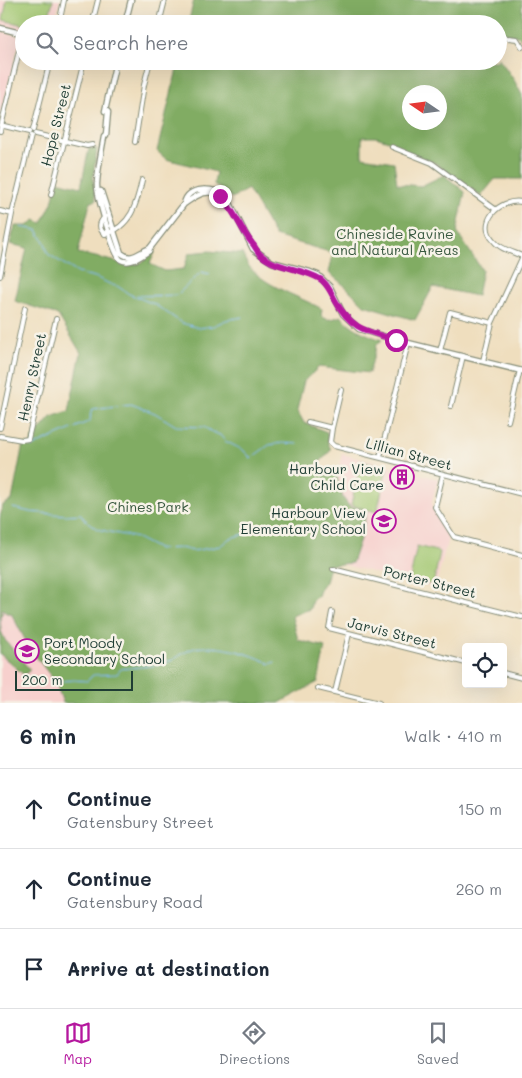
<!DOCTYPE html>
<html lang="en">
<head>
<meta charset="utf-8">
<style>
	body { margin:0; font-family:Mali,sans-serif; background:#f6f6f7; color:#1f2937 }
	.controls { position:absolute; right:15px; bottom:15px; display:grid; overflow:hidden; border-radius:5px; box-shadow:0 5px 20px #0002 }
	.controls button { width:45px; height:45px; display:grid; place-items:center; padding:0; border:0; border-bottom:1px solid #e0e1e3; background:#fff; color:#1f2937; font:25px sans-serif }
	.compass { position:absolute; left:402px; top:85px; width:45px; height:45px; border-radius:50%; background:#fff; box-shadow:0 5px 20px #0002; rotate:283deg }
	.scale { position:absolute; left:15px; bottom:12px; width:118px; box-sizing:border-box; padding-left:5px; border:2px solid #1f3d34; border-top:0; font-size:14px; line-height:18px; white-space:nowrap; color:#1f3d34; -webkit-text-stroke:4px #f7f3e8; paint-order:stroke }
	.stop { position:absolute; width:15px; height:15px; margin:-11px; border:4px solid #b5179e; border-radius:50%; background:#fff }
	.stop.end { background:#b5179e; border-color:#fff; box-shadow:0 1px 5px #0008 }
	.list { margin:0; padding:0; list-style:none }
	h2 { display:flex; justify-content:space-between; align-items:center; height:65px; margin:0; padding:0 20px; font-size:21px }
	h2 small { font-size:16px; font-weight:400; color:#747a83 }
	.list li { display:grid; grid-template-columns:32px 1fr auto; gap:15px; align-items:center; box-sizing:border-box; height:80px; padding:0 20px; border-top:1px solid #e0e1e3 }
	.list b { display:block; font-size:19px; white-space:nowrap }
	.list p { margin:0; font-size:16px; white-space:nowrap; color:#747a83 }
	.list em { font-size:16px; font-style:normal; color:#747a83 }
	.icon { flex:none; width:28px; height:28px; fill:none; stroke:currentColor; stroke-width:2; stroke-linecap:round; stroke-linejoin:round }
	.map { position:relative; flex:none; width:522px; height:703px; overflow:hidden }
	.search { position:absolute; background:#fff; box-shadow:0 5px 20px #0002; left:15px; right:15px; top:15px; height:55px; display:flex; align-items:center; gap:12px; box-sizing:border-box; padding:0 18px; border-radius:28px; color:#747a83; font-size:19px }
	.sheet { height:305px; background:#fff }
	nav { display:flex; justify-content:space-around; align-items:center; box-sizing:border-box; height:70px; border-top:1px solid #e0e1e3; background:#fff; font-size:14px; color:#747a83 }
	nav a { display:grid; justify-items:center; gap:2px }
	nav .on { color:#b5179e }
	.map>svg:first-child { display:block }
	.built { fill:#f7d0cd }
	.green { fill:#a2c771; stroke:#608252 }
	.forest { fill:#81ac63; stroke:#50744c; fill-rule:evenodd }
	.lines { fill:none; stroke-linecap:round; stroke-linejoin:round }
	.stream { stroke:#84bcf4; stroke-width:1 }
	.minor-casing { stroke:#878e79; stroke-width:6 }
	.tertiary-casing { stroke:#878e79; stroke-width:7 }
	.minor { stroke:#fff; stroke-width:4 }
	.tertiary { stroke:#fff; stroke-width:4.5 }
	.route { stroke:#b5179e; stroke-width:6 }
	.labels { text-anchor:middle; stroke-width:5; stroke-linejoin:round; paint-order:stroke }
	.street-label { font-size:14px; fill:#1f3d34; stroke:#f7f3e8 }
	.park-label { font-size:14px; fill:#395940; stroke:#f7f3e8 }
	.poi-label { font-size:14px; fill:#1f3d34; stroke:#f7f3e8; text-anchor:end }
</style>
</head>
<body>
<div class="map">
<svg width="522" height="703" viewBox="0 0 522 703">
	<rect width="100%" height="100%" fill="#f7f3e8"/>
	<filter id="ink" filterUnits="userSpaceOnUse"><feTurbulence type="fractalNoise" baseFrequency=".02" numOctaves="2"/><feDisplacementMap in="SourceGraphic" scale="10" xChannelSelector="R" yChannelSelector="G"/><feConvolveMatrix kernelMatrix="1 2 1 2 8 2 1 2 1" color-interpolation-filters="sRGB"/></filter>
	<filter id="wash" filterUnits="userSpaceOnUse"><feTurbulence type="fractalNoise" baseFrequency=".0096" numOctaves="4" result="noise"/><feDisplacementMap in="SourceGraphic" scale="20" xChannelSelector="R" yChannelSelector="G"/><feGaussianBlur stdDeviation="1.12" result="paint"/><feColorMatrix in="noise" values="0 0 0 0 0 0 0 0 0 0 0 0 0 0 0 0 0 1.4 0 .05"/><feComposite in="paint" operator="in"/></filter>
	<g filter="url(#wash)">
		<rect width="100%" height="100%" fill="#efdebe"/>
		<path class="built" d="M0 0H60L54 24H24V30L0 25Z
			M0 31 19 36 20 39 0 118Z
			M342 454 438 479 432 501V508L449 535 435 588 321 559Z
			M10 553 76 703H0V598Z"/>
		<path class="green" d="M7 0H53L47 24 24 25 3 20Z
			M361 461 387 468 377 512 351 505Z
			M417 546 440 552 433 585 410 579Z"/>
		<path class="forest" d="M194 0H522V40L518 36 498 33V24H188Z
			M498 57 514 80 522 95V179H495L481 196 435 163 401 149 395 143 376 137H362V157L394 162 397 184 421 186 444 175 465 192 457 232 482 270 477 296 433 287 415 320 364 305 345 286 329 273 333 253 275 236 248 189 232 198 214 184 216 172 166 159 157 151 179 61H498ZM410 92H440V122H410Z
			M89 148 97 149 93 177 96 200 90 203 78 253 130 265 141 263 154 251 155 252 150 264 165 271 184 269 189 253 209 251 243 254C249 282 300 296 322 309L321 315C327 322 332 319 341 316 353 329 365 334 382 340L377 344 369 373 319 367 304 381 297 410 304 423 327 432 328 443 331 450 320 462 313 466 317 474 329 476 336 474 343 498 350 507 367 510 361 536 352 563 330 565 326 582 321 586 318 596 312 600 310 609 294 615 292 617 298 640 325 647 318 682 279 703H63L56 683 30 649 11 613H6L3 609 1 610 3 613 0 616 1 631 5 640 30 670 24 675 0 654V518L3 505 12 500 23 444 31 445 32 439 51 417 69 411 81 353 58 315 15 301 27 248 10 244 15 226H27L35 220 42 223 52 203 57 181 81 187Z"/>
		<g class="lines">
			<path class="stream" d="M21 227 37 230 45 243 48 254 78 273 95 277 112 285 117 286 129 294 154 304 182 323 199 328 213 326 226 320 243 317
				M137 296 177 295 201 272 210 274
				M31 447 90 421 91 411 93 409 131 404 155 413 176 426 204 427 212 432 220 435 225 441 243 450 251 458 269 445 282 443 298 444
				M13 508 30 512 66 515 81 514 84 519 97 529 137 538 158 549 181 548 193 551 220 546 230 538 245 534
				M64 681 74 680 87 681 93 675 117 674 121 669C134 667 150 667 163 664 174 661 184 651 195 648 216 644 252 653 270 664L275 662"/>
		</g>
	</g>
	<g filter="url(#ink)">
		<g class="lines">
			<g class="minor-casing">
				<path id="minor" d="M59 24 64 0
					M92 24 98 0
					M159 24 165 0
					M499 37 517 39 522 47
					M139 61 150 64
					M0 125 29 132
					M33 130 50 61
					M0 131 23 34
					M35 134 87 146 92 145
					M135 142 144 85 150 61
					M392 147 432 163 495 209
					M51 195 84 61
					M522 202C499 198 476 223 494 241 500 249 513 252 522 256
					M0 211 12 214
					M105 217C99 222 98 229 105 234 131 227 137 203 142 180
					M0 276 12 214 31 136
					M440 351 450 312 492 323
					M483 361 492 323 522 258
					M451 406 463 356
					M508 421 520 370
					M308 422 332 428 330 442 334 446 522 494
					M0 428 25 308
					M332 428 341 390
					M0 436 22 440 28 439 56 319
					M380 457 408 343
					M443 474 435 507 454 537 522 555
					M333 569 522 617
					M332 612 329 628 466 663
					M503 673 522 678
					M318 688 379 703
					M335 692 349 634"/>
			</g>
			<g class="tertiary-casing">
				<path id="tertiary" d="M125 24 131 0
					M0 28 24 34
					M106 110 108 112 106 135 104 137C101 153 98 168 97 183 96 193 114 256 121 260 131 265 141 256 149 251L150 248 184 204C188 184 215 188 227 197L253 249 272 262 310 272 318 275 330 287 343 314 359 329 396 340 522 371
					M105 111 116 61
					M101 191 121 253C132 262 139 252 150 248
					M184 204C196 196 208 186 222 198 225 200 227 204 231 206"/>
			</g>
			<use href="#minor" class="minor"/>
			<use href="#tertiary" class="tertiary"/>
		</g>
	</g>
	<g class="lines" filter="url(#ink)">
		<path class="route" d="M220 196C235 210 240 229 252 243 256 247 256 251 261 255 277 269 302 268 320 279 326 282 332 294 335 300 351 329 365 331 396 340"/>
	</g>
	<defs>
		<g id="building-ring" transform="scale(1.25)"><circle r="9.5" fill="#f7f3e8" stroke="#b5179e" stroke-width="1.5"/><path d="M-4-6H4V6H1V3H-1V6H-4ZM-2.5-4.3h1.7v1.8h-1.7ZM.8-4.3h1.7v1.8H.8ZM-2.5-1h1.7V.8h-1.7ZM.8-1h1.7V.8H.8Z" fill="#b5179e"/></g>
		<g id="school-ring" transform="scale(1.25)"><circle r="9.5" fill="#f7f3e8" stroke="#b5179e" stroke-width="1.5"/><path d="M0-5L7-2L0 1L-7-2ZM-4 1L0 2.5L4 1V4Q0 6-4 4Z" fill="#b5179e"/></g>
	</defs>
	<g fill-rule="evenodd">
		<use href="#building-ring" x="402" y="477"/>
		<use href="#school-ring" x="384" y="521"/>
		<use href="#school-ring" x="27" y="651"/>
	</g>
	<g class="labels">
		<g class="street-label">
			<text transform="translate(56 125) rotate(-76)" y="5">Hope Street</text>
			<text transform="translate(32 377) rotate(-78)" y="5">Henry Street</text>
			<text transform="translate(409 454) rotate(15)" y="5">Lillian Street</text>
			<text transform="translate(430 582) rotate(14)" y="5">Porter Street</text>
			<text transform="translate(392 633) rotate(14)" y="5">Jarvis Street</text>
		</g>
		<g class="park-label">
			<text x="395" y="239">Chineside Ravine<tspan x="395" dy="16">and Natural Areas</tspan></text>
			<text x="148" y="512">Chines Park</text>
		</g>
		<g class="poi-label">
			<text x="384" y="474">Harbour View<tspan x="384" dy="16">Child Care</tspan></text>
			<text x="366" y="518">Harbour View<tspan x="366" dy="16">Elementary School</tspan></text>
			<text x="44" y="648" text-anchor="start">Port Moody<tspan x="44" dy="16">Secondary School</tspan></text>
		</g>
	</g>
</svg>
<div class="controls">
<button><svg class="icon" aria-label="locate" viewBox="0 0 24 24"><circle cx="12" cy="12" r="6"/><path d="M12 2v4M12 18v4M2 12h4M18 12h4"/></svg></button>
</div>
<svg class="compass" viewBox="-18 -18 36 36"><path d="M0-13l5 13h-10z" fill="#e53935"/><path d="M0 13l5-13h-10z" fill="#747a83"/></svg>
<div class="scale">200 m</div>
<div class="stop" style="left:396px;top:340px"></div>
<div class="stop end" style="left:220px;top:196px"></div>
<div class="search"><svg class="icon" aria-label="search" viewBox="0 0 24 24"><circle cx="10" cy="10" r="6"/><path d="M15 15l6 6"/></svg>Search here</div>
</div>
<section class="sheet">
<h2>6 min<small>Walk · 410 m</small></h2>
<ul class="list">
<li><svg class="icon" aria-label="ahead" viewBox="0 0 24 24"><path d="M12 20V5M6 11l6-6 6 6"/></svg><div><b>Continue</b><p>Gatensbury Street</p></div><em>150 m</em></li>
<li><svg class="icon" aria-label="ahead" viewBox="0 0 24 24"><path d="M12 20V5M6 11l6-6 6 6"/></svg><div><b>Continue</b><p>Gatensbury Road</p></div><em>260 m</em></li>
<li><svg class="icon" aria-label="arrive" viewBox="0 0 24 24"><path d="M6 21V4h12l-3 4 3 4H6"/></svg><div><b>Arrive at destination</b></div></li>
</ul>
</section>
<nav>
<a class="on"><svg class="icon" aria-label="map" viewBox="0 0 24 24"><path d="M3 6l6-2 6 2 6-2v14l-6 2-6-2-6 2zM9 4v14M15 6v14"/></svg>Map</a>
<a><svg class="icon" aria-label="directions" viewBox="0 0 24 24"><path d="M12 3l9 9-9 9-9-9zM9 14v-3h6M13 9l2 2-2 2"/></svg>Directions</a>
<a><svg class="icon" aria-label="saved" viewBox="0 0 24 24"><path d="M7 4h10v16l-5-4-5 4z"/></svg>Saved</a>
</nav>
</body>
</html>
